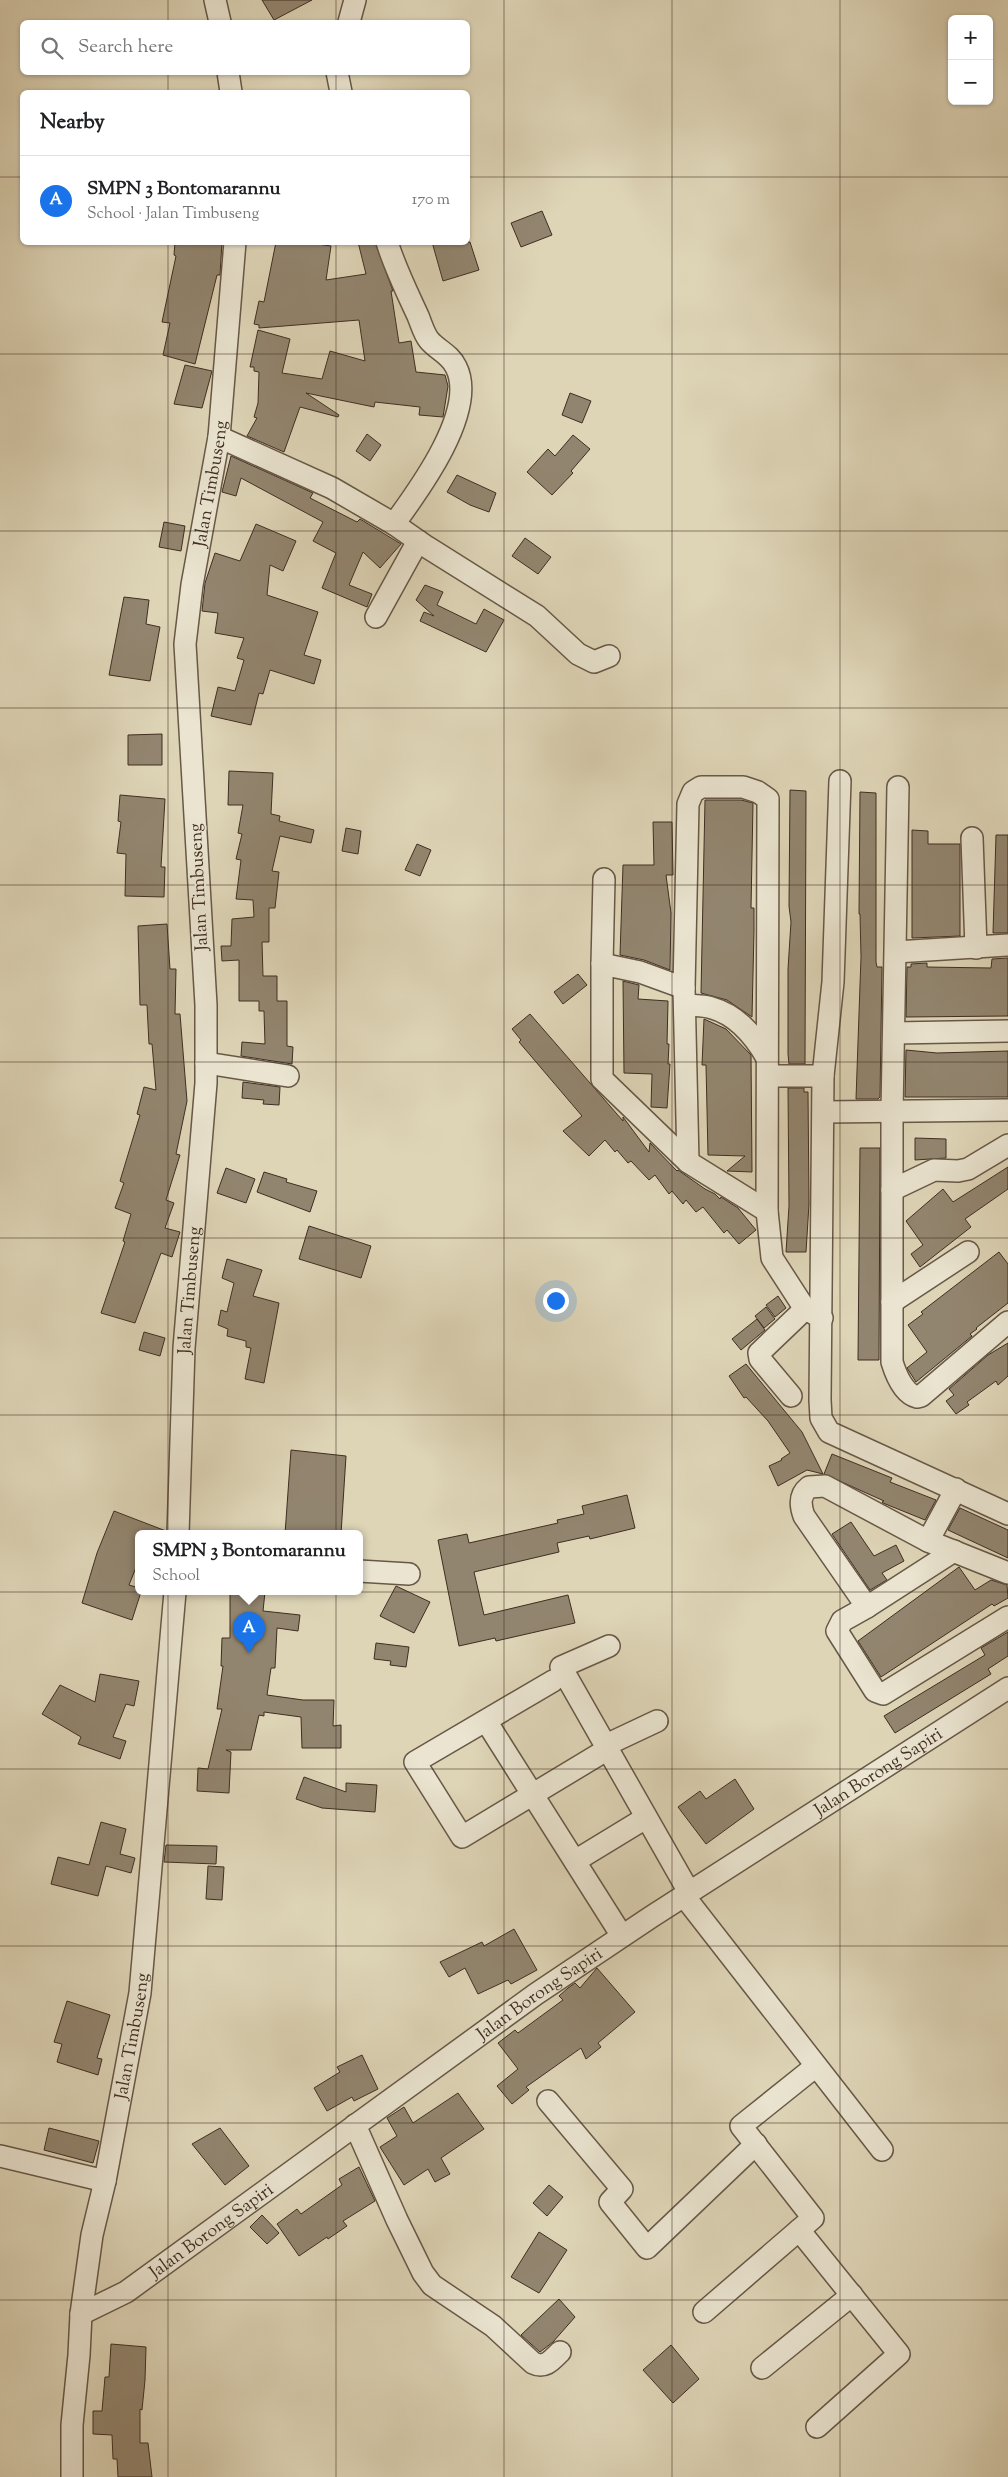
<!DOCTYPE html>
<html lang="en">
<head>
<meta charset="utf-8">
<style>
	body { margin:0; font-family:"Sorts Mill Goudy",serif; background:#f6f6f6; color:#202124 }
	.controls { position:absolute; right:15px; top:15px; display:grid; overflow:hidden; border-radius:8px; box-shadow:0 1px 4px #0004 }
	.controls button { width:45px; height:45px; display:grid; place-items:center; padding:0; border:0; border-bottom:1px solid #e0e0e0; background:#fff; color:#202124; font:25px sans-serif }
	.you { position:absolute; left:555px; top:1300px; width:18px; height:18px; margin:-12px; border:4px solid #fff; border-radius:50%; background:#1a73e8; box-shadow:0 0 0 8px #1a73e833 }
	.badge { display:grid; place-items:center; width:32px; height:32px; border-radius:50%; background:#1a73e8; color:#fff; font-size:16px; font-weight:700 }
	.pin { position:absolute; translate:-50% -41px; filter:drop-shadow(0 1px 2px #0008) }
	.pin::after { content:''; position:absolute; top:26px; width:18px; height:15px; background:inherit; clip-path:polygon(0 0,100% 0,50% 100%) }
	.popup { position:absolute; left:135px; top:1530px; width:228px; height:65px; box-sizing:border-box; display:grid; place-content:center; border-radius:8px; background:#fff; filter:drop-shadow(0 1px 4px #0005); font-size:16px; white-space:nowrap; color:#757577 }
	.popup b { font-size:19px; color:#202124 }
	.popup::after { content:''; position:absolute; left:50%; top:100%; margin-left:-10px; border:10px solid transparent; border-top-color:#fff }
	.list { margin:0; padding:0; list-style:none }
	h2 { display:flex; justify-content:space-between; align-items:center; height:65px; margin:0; padding:0 20px; font-size:21px }
	h2 small { font-size:16px; font-weight:400; color:#757577 }
	.list li { display:grid; grid-template-columns:32px 1fr auto; gap:15px; align-items:center; box-sizing:border-box; height:90px; padding:0 20px; border-top:1px solid #e0e0e0 }
	.list b { display:block; font-size:19px; white-space:nowrap }
	.list p { margin:0; font-size:16px; white-space:nowrap; color:#757577 }
	.list em { font-size:16px; font-style:normal; color:#757577 }
	.icon { flex:none; width:28px; height:28px; fill:none; stroke:currentColor; stroke-width:2; stroke-linecap:round; stroke-linejoin:round }
	.map { position:relative; flex:none; width:1008px; height:2477px; overflow:hidden }
	.search { position:absolute; background:#fff; box-shadow:0 1px 4px #0004; left:20px; top:20px; width:450px; height:55px; display:flex; align-items:center; gap:12px; box-sizing:border-box; padding:0 18px; border-radius:8px; color:#757577; font-size:19px }
	.panel { position:absolute; background:#fff; box-shadow:0 1px 4px #0004; left:20px; top:90px; width:450px; height:155px; border-radius:8px }
	.map>svg:first-child { display:block }
	.building { fill:#92856f; stroke:#3f2e22 }
	.lines { fill:none; stroke-linecap:round; stroke-linejoin:round }
	.minor-casing { stroke:#675847; stroke-width:24 }
	.minor { stroke:#eae4d0; stroke-width:21 }
	.grid { fill:none; stroke:#3f2e22; stroke-width:1; stroke-opacity:0.55 }
	.labels { text-anchor:middle; stroke-width:4; stroke-linejoin:round; paint-order:stroke }
	.street-label { font-size:18px; fill:#3f2e22; stroke:#eae4d0 }
</style>
</head>
<body>
<div class="map">
<svg width="1008" height="2477" viewBox="0 0 1008 2477">
	<rect width="100%" height="100%" fill="#ded5b7"/>
	<filter id="stains"><feTurbulence type="fractalNoise" baseFrequency=".004" numOctaves="4"/><feColorMatrix values="0 0 0 0 .2 0 0 0 0 .09 0 0 0 0 .02 0 0 0 .5 -.17"/></filter>
	<radialGradient id="worn" r=".72"><stop offset=".6" stop-color="#630" stop-opacity="0"/><stop offset="1" stop-color="#630" stop-opacity=".3"/></radialGradient>
	<path class="building" d="M262 0H312L274 20Z
		M542 211 552 235 521 247 511 223Z
		M175 242H222L220 275H217L195 364 163 355 170 323 162 322 176 256 174 255Z
		M276 242H303L331 246 326 280 366 274 358 242H375L393 291H391L399 343 411 341 416 372 445 375 448 386 443 417 419 415 420 407 375 402 374 407 306 393 339 415 338 417 300 407 284 452 247 436 257 418 254 417 258 403 259 372 254 371V367H250L258 330 290 339 282 373 322 379 330 351 365 361 359 320 259 328V325L254 324 259 301 264 302Z
		M432 242H470L479 270 443 281Z
		M185 365 212 371 202 408 174 404Z
		M570 393 591 401 582 423 562 415Z
		M367 434 381 445 370 461 356 451Z
		M573 435 590 449 571 471 573 473 552 495 527 472 548 449 555 456Z
		M231 456 313 493 310 498 357 522 360 519 401 544 380 568 363 552 349 585 372 594 367 607 322 588 336 553 313 541 323 522 241 478 236 496 222 492Z
		M457 475 496 493 489 512 470 505 447 492Z
		M164 522 185 526 181 551 159 547Z
		M256 524 296 541 283 571 270 565 267 595 318 612 304 655 321 660 314 684 270 670 263 694 259 693 251 725 211 716 218 687 235 691 244 660 237 658 244 638 215 633 218 613 202 611 205 583 215 553 240 561Z
		M525 538 551 557 538 574 512 556Z
		M425 585 443 592 437 605 476 624 484 609 504 620 486 652 420 621 424 612 434 616 416 600Z
		M124 597 149 600 146 624 160 627 150 681 109 675Z
		M162 734V765H128V735Z
		M229 771 273 773 271 814 280 816 279 821 314 830 311 843 280 836 272 871 279 872 275 908H269V942H262L263 976H277V1001H287V1046L293 1047 292 1064 241 1056 242 1042 265 1044 264 1011H259V1001H239V960L222 961 221 946H231L232 919 254 917 253 900 236 899 241 860 236 859 242 834 238 833 243 805H228Z
		M790 790 806 791 805 1064H789L788 1054V969L791 922 789 906Z
		M860 792 876 793V962L877 967H882L880 1097 878 1099H856L861 957 860 914H859Z
		M120 795 165 799 161 867H165L164 897 125 896 126 854 117 853 121 822 118 821Z
		M705 800H741L753 803 751 908H754V931L752 1017 727 1000 701 993Z
		M653 822H672L673 875H666L671 913 670 970 644 960 620 955 623 865H654Z
		M346 828 361 831 358 854 342 851Z
		M912 830 928 831V844H960V936L912 938Z
		M996 835H1008V933H993Z
		M417 844 431 850 420 876 405 870Z
		M167 924 170 969H176L175 1014H180L187 1101 176 1154 180 1155 166 1200 174 1203 165 1228 180 1232 172 1257 161 1253 135 1323 101 1313 125 1242 123 1241 131 1214 115 1208 124 1183 120 1181 140 1115 137 1114 144 1087 156 1090 152 1044H149L147 1005H140L138 926Z
		M1008 958V1016L906 1017 907 967H911V964L927 963V967L991 968 992 959Z
		M578 974 587 985 563 1004 554 992Z
		M623 981 639 985 638 999 668 1001 667 1044H669L668 1064H670L667 1108 651 1107 652 1074 624 1073Z
		M530 1014 623 1121V1117L649 1152 650 1143 677 1171 678 1170 705 1189 715 1194 720 1199 721 1197 738 1208 756 1230 739 1244 727 1230 724 1233 703 1207 696 1212 686 1200 683 1204 672 1191 669 1194 655 1175 649 1180 631 1161 628 1163 617 1150 615 1152 605 1140 589 1156 563 1131 582 1116 519 1042 521 1040 512 1029Z
		M704 1019 726 1029 751 1055 752 1172 727 1171 745 1156 708 1155 706 1065H702Z
		M906 1050 937 1053 1008 1051V1097H905Z
		M243 1082 280 1087 279 1105 263 1104 264 1100 242 1098Z
		M788 1088H804V1092H808L809 1204 806 1252H786L789 1206Z
		M915 1138 946 1139V1158L915 1160Z
		M860 1148H880L879 1360H858Z
		M1008 1167V1189L965 1219 971 1227 920 1267 911 1254 923 1245 906 1221 943 1189 953 1202Z
		M226 1168 255 1179 246 1203 217 1193Z
		M264 1172 287 1179 286 1182 317 1191 310 1212 257 1192Z
		M309 1226 371 1246 361 1278 299 1259Z
		M999 1252 1008 1264V1303L976 1328 977 1329 970 1334 972 1336 916 1382 907 1368 927 1352 908 1325 923 1314 921 1312Z
		M227 1259 262 1270 253 1296 279 1303 264 1383 245 1379 251 1348 246 1347V1341L227 1336 228 1329 218 1325 221 1310 227 1312 234 1283 222 1278Z
		M778 1296 786 1308 775 1317 766 1305Z
		M766 1307 775 1319 764 1328 755 1316Z
		M757 1319 765 1330 741 1350 732 1339Z
		M144 1332 165 1338 160 1356 139 1350Z
		M1008 1343V1376L998 1385 996 1381 967 1402 969 1405 956 1414 946 1401 954 1395 949 1389 988 1355Z
		M746 1364 802 1432 823 1474 807 1470 778 1486 769 1466 782 1460 781 1459 790 1453 768 1421 746 1397 744 1398 729 1376Z
		M291 1450 346 1456 341 1534H285Z
		M832 1454 892 1478 890 1482 936 1500 925 1520 883 1503 882 1502 884 1501 824 1474Z
		M627 1495 635 1528 590 1539 589 1536 557 1543 559 1552 474 1572 484 1615 568 1595 575 1623 496 1641 495 1638 459 1646 438 1540 467 1534 469 1543 558 1523 557 1520 584 1514 582 1506Z
		M960 1508 1008 1530V1558L948 1530Z
		M114 1511 166 1531V1534H139V1560L129 1585 139 1588V1592H141L132 1620 82 1603 97 1553Z
		M851 1522 874 1556 896 1545 904 1561 882 1573 887 1580 870 1590 832 1534Z
		M959 1567 975 1590 991 1580 1007 1585 1008 1598 994 1606 992 1604 881 1677 858 1641Z
		M396 1586 430 1602 414 1633 380 1616Z
		M230 1592H265L263 1611 300 1615 298 1631 277 1628 275 1668H271L267 1695 303 1700H334L333 1726 341 1725V1748H302L301 1717 264 1712V1716L259 1715 251 1750H226L231 1752 229 1793 197 1791 198 1768 208 1769 222 1709H217L223 1666H221L222 1638H230Z
		M1008 1632V1656L988 1669 991 1674 895 1733 884 1716 985 1655 981 1648Z
		M376 1643 409 1647 406 1667 390 1665 391 1661 374 1659Z
		M100 1674 139 1681 134 1706 126 1704 113 1737 126 1741 120 1759 78 1744 81 1737 42 1714 60 1685 95 1702Z
		M304 1777 346 1792V1783L377 1785 375 1812 322 1808 296 1799Z
		M735 1779 754 1809 706 1844 678 1807 700 1791 706 1799Z
		M101 1822 126 1829 120 1854 135 1858 131 1873 106 1866 98 1896 51 1884 58 1857 89 1865Z
		M166 1845 217 1846 216 1864 164 1862Z
		M208 1866 224 1867 222 1900 206 1899Z
		M514 1929 537 1970 511 1984 508 1980 478 1994 465 1968 449 1977 440 1962 482 1942 484 1946Z
		M597 1968 635 2012 598 2043 601 2047 586 2059 581 2048 526 2087 529 2090 512 2104 497 2086 518 2069 498 2043 515 2030 518 2033 563 2000 559 1996 568 1988 575 1983 580 1988Z
		M67 2001 110 2015 97 2058 102 2059 98 2075 57 2062 62 2044 54 2042Z
		M362 2055 378 2089 354 2101 352 2097 327 2111 314 2088 340 2072 337 2067Z
		M458 2093 484 2129 441 2158 450 2174 435 2182 428 2169 404 2185 380 2147 397 2136 387 2118 404 2107 413 2123Z
		M49 2128 99 2141 93 2163 44 2150Z
		M220 2128 249 2166 225 2185 192 2144Z
		M359 2167 375 2201 343 2221 347 2226 328 2239 327 2237 299 2256 277 2224 297 2209 301 2214 342 2185 339 2179Z
		M549 2185 563 2197 547 2216 533 2203Z
		M262 2215 279 2233 267 2244 250 2227Z
		M539 2232 567 2250 539 2293 511 2277Z
		M559 2299 575 2317 553 2342 540 2352 521 2335Z
		M111 2344 146 2347 145 2380 142 2410 140 2409V2443H148L152 2477H118L117 2459H113L112 2435 93 2434V2411H102L105 2377H109Z
		M671 2345 699 2379 673 2403 643 2370Z"/>
	<g class="lines">
		<g class="minor-casing">
			<g id="minor">
				<path d="M215 0 220 22"/>
				<path d="M349 22 355 0"/>
				<path d="M228 72 231 92"/>
				<path d="M337 72 341 92"/>
				<path d="M219 437 332 488 394 524C419 490 478 410 456 367 450 354 437 350 429 340 424 334 421 323 418 316 407 292 395 268 387 242"/>
				<path d="M394 524 427 547 537 616 578 654 594 662 609 656"/>
				<path d="M376 617 418 541"/>
				<path d="M840 781 833 982 823 1076 820 1400 821 1418 829 1432 1008 1514"/>
				<path d="M898 787 892 1112V1362C896 1375 904 1394 917 1397L921 1396 1008 1322"/>
				<path d="M972 838 976 948"/>
				<path d="M896 952 1008 945"/>
				<path d="M602 964 604 879"/>
				<path d="M684 988 640 972 602 964V1079L688 1162 767 1211 772 1258 805 1309 822 1318"/>
				<path d="M685 1005C694 1006 704 1005 712 1008 737 1015 755 1037 767 1058"/>
				<path d="M894 1033 1008 1031"/>
				<path d="M206 1063 288 1076"/>
				<path d="M768 1076H823"/>
				<path d="M824 1112 1008 1110"/>
				<path d="M688 1162 684 988 688 804 693 792 701 787H743L758 792 768 799 767 1211"/>
				<path d="M892 1190 934 1170 958 1171 968 1169 1008 1145"/>
				<path d="M892 1302 968 1252"/>
				<path d="M791 1396 760 1359 759 1353 805 1309"/>
				<path d="M956 1489 928 1541 1008 1573"/>
				<path id="s1" d="M178 1534 184 1348 206 1083V1005L185 644 192 585 219 437 235 242"/>
				<path d="M928 1541 825 1486 809 1487C799 1495 800 1505 804 1516L867 1607 842 1621 837 1631 875 1691 883 1694 1008 1617"/>
				<path d="M359 1571 409 1574"/>
				<path d="M867 1607 954 1551"/>
				<path d="M609 1646 561 1667 689 1892"/>
				<path d="M553 1681 415 1762 462 1837 598 1755"/>
				<path d="M486 1721 622 1936"/>
				<path d="M606 1745 657 1721"/>
				<path d="M575 1861 639 1822"/>
				<path d="M684 1896 882 2150"/>
				<path d="M548 2101 622 2189 610 2202 647 2248 756 2144"/>
				<path d="M355 2125 397 2220 423 2273 432 2285 493 2326 533 2363C545 2369 552 2360 560 2352"/>
				<path d="M0 2156 105 2181"/>
				<path d="M799 2230 899 2354 817 2427"/>
				<path d="M704 2312 813 2218 741 2126 816 2066"/>
				<path id="s2" d="M81 2314 126 2292 536 1994 651 1917 1008 1688"/>
				<path d="M762 2368 852 2295"/>
				<path id="s3" d="M72 2477V2425L79 2355 81 2314 92 2235 105 2181 140 1993 175 1592"/>
			</g>
		</g>
		<use href="#minor" class="minor"/>
	</g>
	<path class="grid" d="M168 0V22M336 0V22M504 0V2477M672 0V2477M840 0V2477M168 72V92M336 72V92M0 177H22M468 177H1008M168 242V2477M336 242V2477M0 354H1008M0 531H1008M0 708H1008M0 885H1008M0 1062H1008M0 1238H1008M0 1415H1008M0 1592H1008M0 1769H1008M0 1946H1008M0 2123H1008M0 2300H1008"/>
	<g class="labels">
		<g class="street-label">
			<text dy="6" stroke="none"><textPath href="#s1" startOffset="1054">Jalan Timbuseng</textPath></text>
			<text transform="translate(198 887) rotate(-93)" y="6">Jalan Timbuseng</text>
			<text dy="6" stroke="none"><textPath href="#s1" startOffset="244">Jalan Timbuseng</textPath></text>
			<text dy="6" stroke="none"><textPath href="#s2" startOffset="965">Jalan Borong Sapiri</textPath></text>
			<text dy="6" stroke="none"><textPath href="#s2" startOffset="560">Jalan Borong Sapiri</textPath></text>
			<text dy="6" stroke="none"><textPath href="#s3" startOffset="446">Jalan Timbuseng</textPath></text>
			<text dy="6" stroke="none"><textPath href="#s2" startOffset="155">Jalan Borong Sapiri</textPath></text>
		</g>
	</g>
	<rect width="100%" height="100%" filter="url(#stains)"/>
	<rect width="100%" height="100%" fill="url(#worn)"/>
</svg>
<div class="controls">
<button>+</button>
<button>−</button>
</div>
<div class="you"></div>
<div class="pin badge" style="left:249px;top:1653px">A</div>
<div class="popup"><b>SMPN 3 Bontomarannu</b>School</div>
<div class="search"><svg class="icon" aria-label="search" viewBox="0 0 24 24"><circle cx="10" cy="10" r="6"/><path d="M15 15l6 6"/></svg>Search here</div>
<section class="panel">
<h2>Nearby<small></small></h2>
<ul class="list">
<li><span class="badge">A</span><div><b>SMPN 3 Bontomarannu</b><p>School · Jalan Timbuseng</p></div><em>170 m</em></li>
</ul>
</section>
</div>
</body>
</html>
